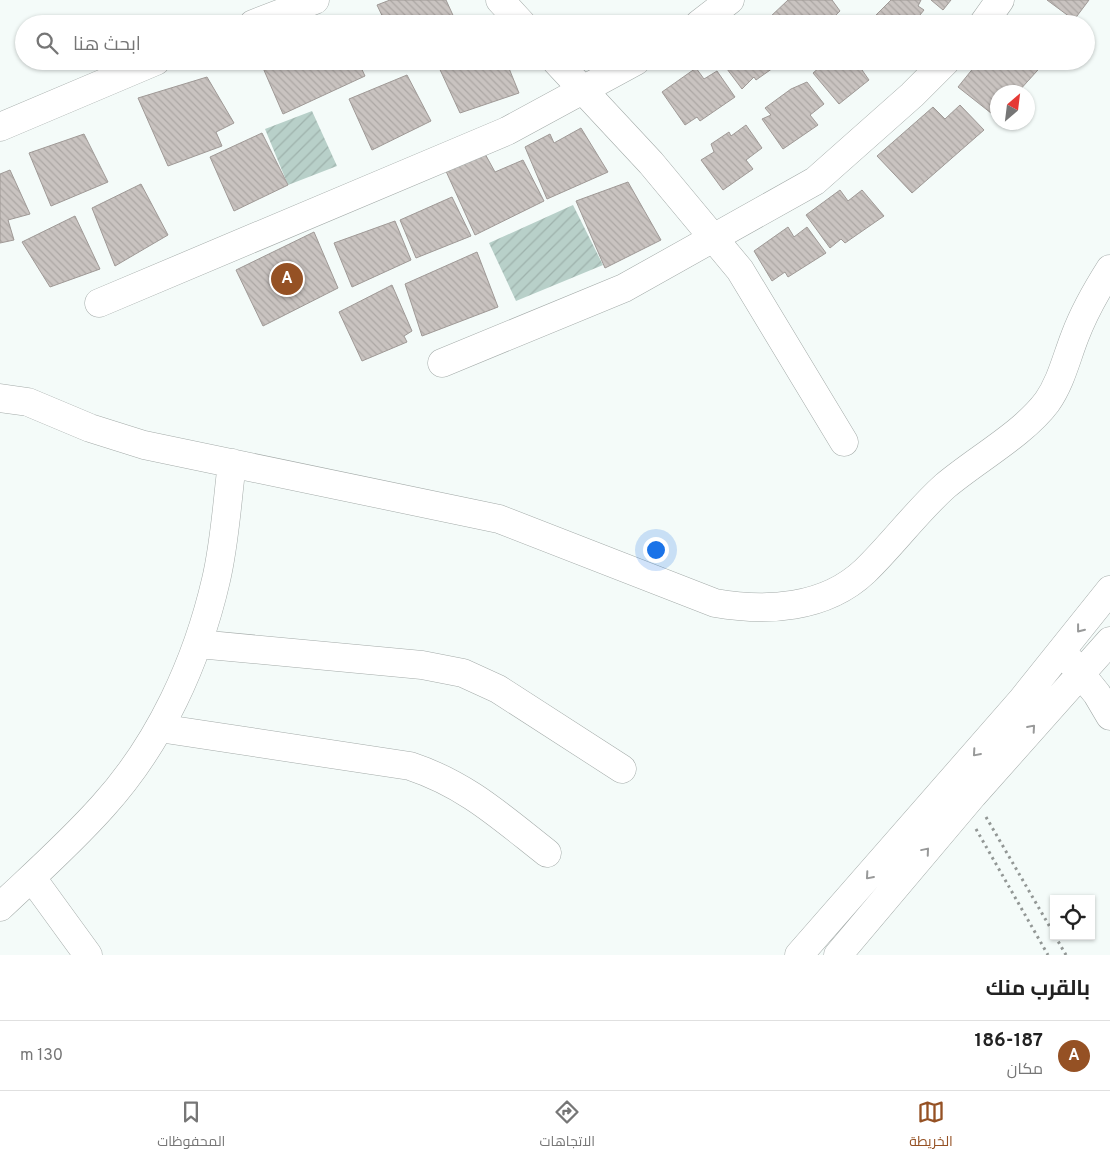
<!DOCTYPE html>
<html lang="ar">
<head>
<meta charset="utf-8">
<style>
	body { margin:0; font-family:Overpass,Cairo,sans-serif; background:#f2f2f2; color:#222; direction:rtl }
	.controls { position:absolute; right:15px; bottom:15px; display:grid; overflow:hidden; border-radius:0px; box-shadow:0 1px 4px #0004 }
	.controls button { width:45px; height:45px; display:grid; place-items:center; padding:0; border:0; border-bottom:1px solid #e0e0e0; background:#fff; color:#222; font:25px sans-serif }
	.compass { position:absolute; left:990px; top:85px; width:45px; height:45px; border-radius:50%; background:#fff; box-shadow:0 1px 4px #0004; rotate:28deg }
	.you { position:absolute; left:655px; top:549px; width:18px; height:18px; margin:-12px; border:4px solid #fff; border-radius:50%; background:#1a73e8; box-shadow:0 0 0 8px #1a73e833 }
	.badge { display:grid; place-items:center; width:32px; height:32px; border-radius:50%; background:#955124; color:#fff; font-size:16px; font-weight:700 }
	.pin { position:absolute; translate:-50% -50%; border:2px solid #fff; box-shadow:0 1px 5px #0006 }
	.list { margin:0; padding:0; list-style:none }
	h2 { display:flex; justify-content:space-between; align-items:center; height:65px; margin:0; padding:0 20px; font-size:21px }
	h2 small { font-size:16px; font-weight:400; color:#767676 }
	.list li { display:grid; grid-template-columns:32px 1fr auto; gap:15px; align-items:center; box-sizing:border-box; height:70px; padding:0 20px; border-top:1px solid #e0e0e0 }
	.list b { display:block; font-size:19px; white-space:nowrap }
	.list p { margin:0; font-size:16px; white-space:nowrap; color:#767676 }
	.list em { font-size:16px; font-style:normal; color:#767676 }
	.icon { flex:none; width:28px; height:28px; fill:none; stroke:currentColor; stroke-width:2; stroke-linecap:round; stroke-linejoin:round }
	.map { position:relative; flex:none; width:1110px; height:955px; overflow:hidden; direction:ltr }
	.search { position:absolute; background:#fff; box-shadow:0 1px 4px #0004; left:15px; right:15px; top:15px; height:55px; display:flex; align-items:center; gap:12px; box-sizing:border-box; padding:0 18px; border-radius:28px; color:#767676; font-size:19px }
	.sheet { height:135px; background:#fff }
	nav { display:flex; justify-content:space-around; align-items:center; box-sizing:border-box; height:70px; border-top:1px solid #e0e0e0; background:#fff; font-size:14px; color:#767676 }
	nav a { display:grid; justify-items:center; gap:2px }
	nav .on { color:#955124 }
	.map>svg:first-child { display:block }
	.garden { fill:url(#garden-furrows) }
	.building { fill:url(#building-back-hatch); stroke:#9f9996 }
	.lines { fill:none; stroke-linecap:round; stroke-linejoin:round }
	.minor-casing { stroke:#a4aba9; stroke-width:29 }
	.path { stroke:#929795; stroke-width:3; stroke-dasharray:2.5 4; stroke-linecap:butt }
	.minor { stroke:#fff; stroke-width:28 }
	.oneway { stroke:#989999 }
</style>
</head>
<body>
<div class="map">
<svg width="1110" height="955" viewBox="0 0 1110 955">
	<defs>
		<pattern id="garden-furrows" width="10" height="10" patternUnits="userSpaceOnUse" patternTransform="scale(1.25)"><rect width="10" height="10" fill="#b8d0c9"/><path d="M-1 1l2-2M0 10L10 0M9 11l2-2" fill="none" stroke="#9eb2ac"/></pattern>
		<pattern id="building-back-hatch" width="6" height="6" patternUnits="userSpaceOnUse" patternTransform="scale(1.25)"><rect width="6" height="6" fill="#c9c3c0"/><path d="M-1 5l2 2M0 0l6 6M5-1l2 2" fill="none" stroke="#aca7a4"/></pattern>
	</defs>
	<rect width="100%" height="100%" fill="#f4fbf9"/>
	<path class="garden" d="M312 111 337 166 288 185 265 129Z
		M573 205 603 265 516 301 489 243Z"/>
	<path class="building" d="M390 0H446L457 24H386L377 5Z
		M788 0H832L840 11 827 24H774L769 18Z
		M891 0H921L918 6 924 10 916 20 918 24H867Z
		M931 0H951L943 10Z
		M1047 0H1089L1074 20Z
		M260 61H358L365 76 283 114Z
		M436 61H506L519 93 460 113Z
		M721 61H783L756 80 754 77 742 89Z
		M827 61H874L862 70 869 80 839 104 813 73Z
		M979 61H1046L1018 92H998L996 117 958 87Z
		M696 68 704 79 717 71 735 97 700 121 697 117 685 125 662 92Z
		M407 75 431 121 372 150 349 99Z
		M207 77 234 123 216 132 222 146 168 166 138 98Z
		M807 82 824 104 810 115 818 125 783 149 762 119 771 115 765 108 791 89Z
		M960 105 984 130 912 193 877 156 933 107 945 119Z
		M746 125 762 148 746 160 753 169 723 190 701 160 714 152 711 144 729 132 731 136Z
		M581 128 608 172 547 199 525 147 550 134 554 143Z
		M262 133 288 185 234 211 210 157Z
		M84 134 108 182 51 206 29 153Z
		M484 152 495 172 523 160 544 201 475 235 445 169Z
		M10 170 30 214 8 220 14 240 0 243V174Z
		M628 182 661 240 605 268 576 201Z
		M141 184 168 235 115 266 92 208Z
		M840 190 848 201 862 190 884 216 845 243 841 239 830 248 806 215Z
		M452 197 471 236 416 258 400 220Z
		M75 216 100 269 50 287 22 242Z
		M395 221 411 260 352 287 334 243Z
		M788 227 794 237 807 227 826 253 788 277 785 272 772 281 754 251Z
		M314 232 338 288 263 326 236 270Z
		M477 252 498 307 422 336 405 284Z
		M392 285 412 331 404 336 407 342 362 361 339 312Z"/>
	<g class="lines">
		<g class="minor-casing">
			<path id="minor" d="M500 0 522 24
				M253 24 315 0
				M699 24 730 0
				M983 24 1000 0
				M556 61 651 163 740 270 844 442
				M0 127 156 61
				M99 303 507 131 636 61
				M442 363 624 288 815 181 912 95 946 61
				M0 398 28 402 90 428 144 445 499 519 715 603C766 612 825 609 865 571 893 544 916 512 945 486 977 459 1023 434 1047 402 1061 382 1066 359 1075 336 1084 312 1096 291 1110 269
				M198 644 422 665 463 673 498 689 622 769
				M1068 658 1097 694 1110 716
				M159 728 410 766C467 785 501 817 547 853
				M32 878 88 955
				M0 907C35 874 71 842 103 806 160 743 197 662 216 580 225 542 227 502 232 463
				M799 955 1022 700 1110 590
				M838 955 973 795 1110 641"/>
		</g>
		<path class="path" d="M986 817 1054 934
			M976 829 1048 955
			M1055 936 1066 955"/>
		<use href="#minor" class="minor"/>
	</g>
	<defs><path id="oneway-chevron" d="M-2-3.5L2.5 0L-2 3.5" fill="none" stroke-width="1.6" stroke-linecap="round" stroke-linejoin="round" transform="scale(1.25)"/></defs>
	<g class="oneway">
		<use href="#oneway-chevron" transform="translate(1080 629) rotate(128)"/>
		<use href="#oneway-chevron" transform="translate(1032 728) rotate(-49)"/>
		<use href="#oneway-chevron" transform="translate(976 753) rotate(131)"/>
		<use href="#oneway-chevron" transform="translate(926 851) rotate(-50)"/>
		<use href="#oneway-chevron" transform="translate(869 876) rotate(131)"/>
	</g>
</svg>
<div class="controls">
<button><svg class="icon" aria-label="locate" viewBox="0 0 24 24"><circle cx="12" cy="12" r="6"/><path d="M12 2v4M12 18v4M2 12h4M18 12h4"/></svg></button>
</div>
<svg class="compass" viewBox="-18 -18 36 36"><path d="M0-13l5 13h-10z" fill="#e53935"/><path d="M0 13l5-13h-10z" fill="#767676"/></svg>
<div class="you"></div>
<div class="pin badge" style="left:287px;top:279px">A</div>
<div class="search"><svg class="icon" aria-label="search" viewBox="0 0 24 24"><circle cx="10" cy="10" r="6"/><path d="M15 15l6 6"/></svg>ابحث هنا</div>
</div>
<section class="sheet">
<h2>بالقرب منك<small></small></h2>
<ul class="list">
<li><span class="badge">A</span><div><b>186-187</b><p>مكان</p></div><em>130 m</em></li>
</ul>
</section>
<nav>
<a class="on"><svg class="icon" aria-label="map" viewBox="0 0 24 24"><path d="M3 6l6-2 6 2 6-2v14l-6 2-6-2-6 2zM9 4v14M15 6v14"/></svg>الخريطة</a>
<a><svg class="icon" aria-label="directions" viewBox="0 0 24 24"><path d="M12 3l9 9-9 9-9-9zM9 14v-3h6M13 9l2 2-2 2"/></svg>الاتجاهات</a>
<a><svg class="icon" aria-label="saved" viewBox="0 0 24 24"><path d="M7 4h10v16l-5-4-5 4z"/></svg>المحفوظات</a>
</nav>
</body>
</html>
